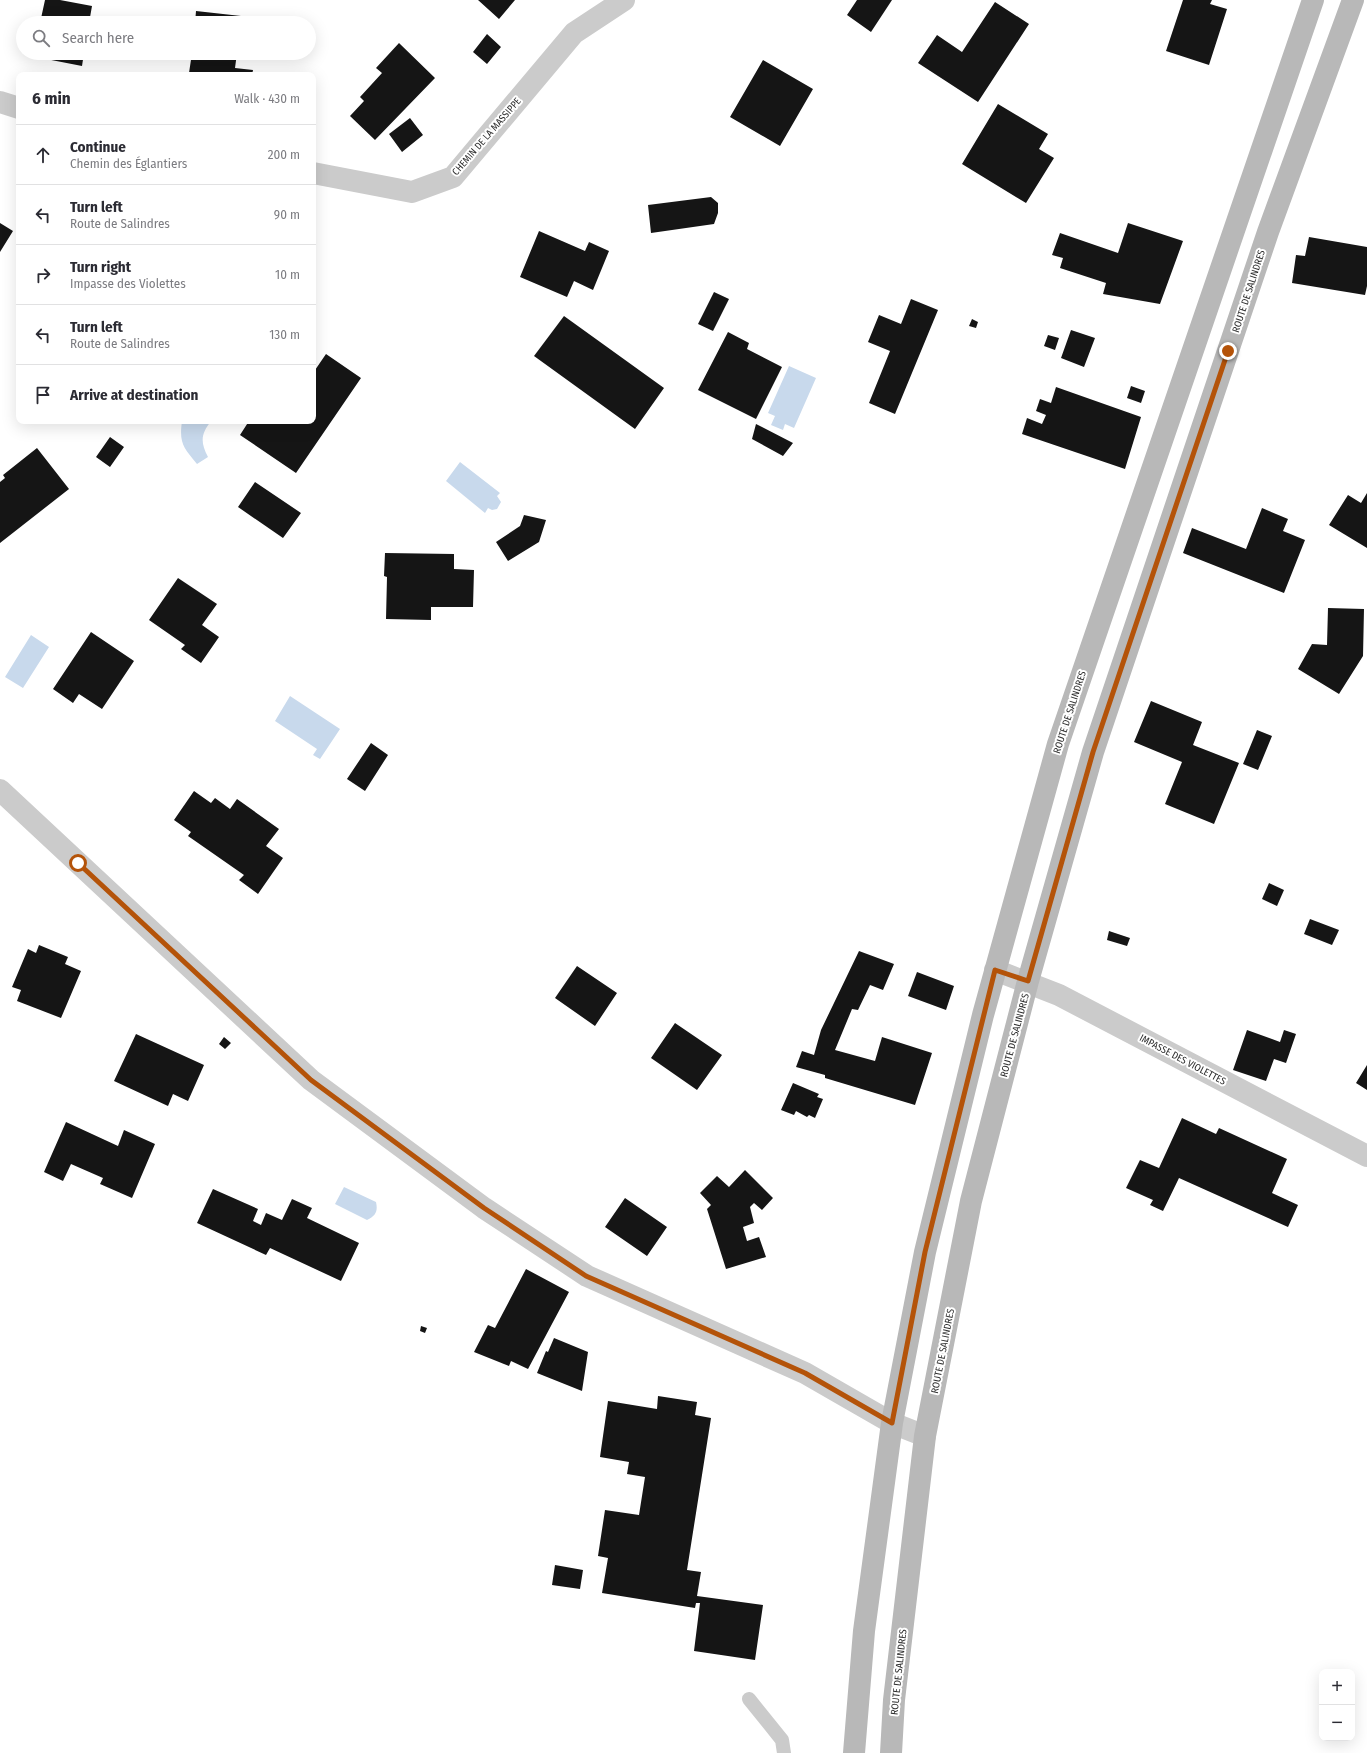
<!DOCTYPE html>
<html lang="en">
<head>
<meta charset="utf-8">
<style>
	body { margin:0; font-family:"Fira Sans Condensed",sans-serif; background:#f7f7f7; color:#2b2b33 }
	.controls { position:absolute; right:12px; bottom:12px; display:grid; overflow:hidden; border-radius:8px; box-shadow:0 4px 16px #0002 }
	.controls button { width:36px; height:36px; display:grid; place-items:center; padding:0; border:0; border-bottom:1px solid #e1e1e2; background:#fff; color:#2b2b33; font:20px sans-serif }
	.stop { position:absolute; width:12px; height:12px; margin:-9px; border:3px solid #b45309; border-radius:50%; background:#fff }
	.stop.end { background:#b45309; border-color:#fff; box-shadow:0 1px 4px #0008 }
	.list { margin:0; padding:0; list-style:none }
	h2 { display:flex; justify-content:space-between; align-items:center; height:52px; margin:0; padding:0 16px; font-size:17px }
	h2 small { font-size:13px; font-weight:400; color:#7c7c81 }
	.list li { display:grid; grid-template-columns:26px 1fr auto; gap:12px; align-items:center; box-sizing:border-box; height:60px; padding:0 16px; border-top:1px solid #e1e1e2 }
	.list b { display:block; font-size:15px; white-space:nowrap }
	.list p { margin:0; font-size:13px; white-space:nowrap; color:#7c7c81 }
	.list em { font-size:13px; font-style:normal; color:#7c7c81 }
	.icon { flex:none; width:22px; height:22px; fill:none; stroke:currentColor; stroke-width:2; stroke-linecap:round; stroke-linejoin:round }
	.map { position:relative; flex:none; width:1367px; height:1753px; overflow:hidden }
	.search { position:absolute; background:#fff; box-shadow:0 4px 16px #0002; left:16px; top:16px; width:300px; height:44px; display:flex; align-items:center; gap:10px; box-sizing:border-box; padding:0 14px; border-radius:22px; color:#7c7c81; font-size:15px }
	.panel { position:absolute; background:#fff; box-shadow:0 4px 16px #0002; left:16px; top:72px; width:300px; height:352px; border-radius:8px }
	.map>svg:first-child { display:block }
	.water { fill:#c8d9ec }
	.building { fill:#151515 }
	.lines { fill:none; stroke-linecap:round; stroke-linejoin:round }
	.service { stroke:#cbcbcb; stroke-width:14 }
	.minor { stroke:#cbcbcb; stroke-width:22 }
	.secondary { stroke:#b8b8b8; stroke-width:22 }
	.route { stroke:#b45309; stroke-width:5 }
	.labels { text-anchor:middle; stroke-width:4; stroke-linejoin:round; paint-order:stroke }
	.street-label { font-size:10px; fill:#2e2e2e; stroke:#fff }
</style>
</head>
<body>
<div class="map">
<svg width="1367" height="1753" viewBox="0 0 1367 1753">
	<rect width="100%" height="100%" fill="#fff"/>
	<path class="water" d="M789 366 816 378 794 428 785 424 783 430 771 425 775 416 768 413Z
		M182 421H211C201 434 200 442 208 457L197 464C183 447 179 443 182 421Z
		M460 462 500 493 497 496 501 502 497 509 492 510 488 508 485 513 446 481Z
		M31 635 49 647 23 688 5 677Z
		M290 696 340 729 320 759 313 755 317 749 275 721Z
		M344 1187 376 1202C378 1211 376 1216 367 1220L335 1204Z"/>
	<path class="building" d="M45 0H60L92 6 89 23H40Z
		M478 0H515L499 19Z
		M857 0H892L871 32 847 15Z
		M1183 0H1212L1210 4 1227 9 1209 65 1166 51Z
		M995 2 1029 24 978 102 918 63 937 35 962 52Z
		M196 11 241 16 240 23H195Z
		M487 34 501 47 487 64 473 52Z
		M399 43 435 78 375 140 350 116 364 101 360 97 382 73 376 68Z
		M42 53H84L82 66 41 58Z
		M192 53H237L235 68 253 70 252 75H205L189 73Z
		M763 60 813 89 780 146 730 117Z
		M998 104 1048 134 1039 149 1054 158 1026 203 962 164Z
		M410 118 423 135 402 152 389 134Z
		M711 197 718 203V213L714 224 651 233 648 205Z
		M0 223 13 231 0 252Z
		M1128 223 1183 241 1160 304 1103 294 1106 283 1060 268 1063 258 1052 255 1060 233 1118 253Z
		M539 231 585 251 589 242 609 251 593 290 574 281 567 297 520 277Z
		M1309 237 1367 247V286L1365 295 1292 283 1296 255 1305 256Z
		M714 292 729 299 713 331 698 324Z
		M911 299 938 310 895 414 869 403 890 351 868 342 879 315 901 324Z
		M564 316 664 388 635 429 534 356Z
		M972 319 978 322 976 328 969 326Z
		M1071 330 1095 338 1084 367 1061 358Z
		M728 332 749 343 747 349 782 367 756 419 698 390Z
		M1048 335 1059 338 1055 350 1044 346Z
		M326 354 361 378 296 473 240 435 249 421H313V373Z
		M1131 386 1145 391 1141 403 1127 398Z
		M1056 387 1141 417 1125 469 1022 434 1027 418 1042 424 1046 415 1036 411 1040 399 1051 403Z
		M756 424 793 443 783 456 752 439Z
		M110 437 124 447 110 467 96 457Z
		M37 448 69 489 0 543V482L5 478 3 475Z
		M255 482 301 513 283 538 238 507Z
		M1367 493V548L1329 525 1348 495 1361 503Z
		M1262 508 1288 519 1283 531 1305 540 1284 593 1183 553 1192 528 1246 549Z
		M524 515 546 520 539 542 508 561 496 542 520 526Z
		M385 553 454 554V569L474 570 473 607H431V620L386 619 387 577 384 576Z
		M178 578 217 604 202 625 219 637 201 663 181 649 185 645 149 620Z
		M1328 608 1364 609 1363 656 1339 694 1298 669 1312 644 1327 645Z
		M91 632 134 661 102 709 79 694 73 703 53 689Z
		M1151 701 1202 722 1193 745 1239 763 1214 824 1165 804 1182 762 1134 742Z
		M1257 730 1272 736 1258 770 1243 764Z
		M371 743 388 755 365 791 347 779Z
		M194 791 211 803 215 798 230 809 237 799 279 829 266 846 283 858 258 894 239 880 244 875 188 836 191 832 174 820Z
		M1269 883 1284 890 1277 906 1262 899Z
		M1310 919 1339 930 1332 945 1304 934Z
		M1109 931 1130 938 1127 946 1107 940Z
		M39 945 68 957 65 964 81 971 61 1018 17 1001 21 990 12 987 28 949 36 953Z
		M859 951 894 964 883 990 870 985 858 1010 852 1009 835 1050 875 1061 882 1037 932 1053 915 1105 825 1078V1075L796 1067 802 1051 814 1055 821 1030Z
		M577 966 617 993 595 1026 555 998Z
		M917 972 954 986 946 1010 908 996Z
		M675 1023 722 1055 697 1090 651 1058Z
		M1247 1030 1280 1042 1284 1030 1296 1034 1286 1063 1274 1059 1266 1081 1233 1070Z
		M136 1034 204 1065 188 1101 173 1094 168 1106 114 1081Z
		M224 1037 231 1043 225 1049 219 1044Z
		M1367 1065V1090L1356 1083Z
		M793 1083 819 1094 817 1097 823 1099 815 1118 809 1115 807 1117 796 1111 794 1115 781 1110Z
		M1182 1118 1216 1134 1219 1128 1287 1159 1272 1193 1298 1205 1288 1227 1179 1178 1163 1211 1150 1205 1153 1200 1126 1188 1140 1160 1159 1168Z
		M66 1122 118 1146 124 1130 155 1144 132 1198 100 1184 103 1178 71 1164 63 1181 44 1172Z
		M745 1170 773 1198 762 1210 754 1203 750 1207 754 1223 743 1227 747 1241 759 1237 766 1257 726 1269 707 1209 711 1205 700 1193 717 1176 729 1187Z
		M213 1189 258 1209 253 1221 261 1225 266 1213 282 1220 292 1199 312 1208 307 1218 359 1243 341 1281 270 1248 266 1255 197 1223Z
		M625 1198 667 1227 647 1256 605 1227Z
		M526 1269 569 1292 528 1369 511 1361 509 1366 474 1352 488 1325 495 1328Z
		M421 1326 427 1328 425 1333 420 1331Z
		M554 1338 588 1352 582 1391 537 1373 546 1351 548 1352Z
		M658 1396 697 1402 695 1415 711 1418 687 1570 701 1572 697 1596 763 1605 755 1660 694 1651 700 1603H696L695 1608 602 1593 608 1558 598 1556 605 1510 639 1515 645 1477 627 1474 629 1462 600 1457 608 1401 657 1409Z
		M555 1565 583 1570 580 1589 552 1585Z"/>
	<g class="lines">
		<path class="service" d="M749 1699 782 1740 784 1753"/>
		<path class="minor" d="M0 102 19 108
			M313 173 412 192 453 177 574 33 624 0
			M0 790 311 1080 484 1208 587 1276 805 1373 892 1423 925 1436
			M995 970 1059 995 1367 1156"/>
		<path class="secondary" d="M854 1753 864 1631 892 1423 925 1252 983 1015 1058 744 1313 0
			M891 1753 894 1700 925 1436 971 1201 1028 981 1093 752 1268 232 1353 0"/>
	</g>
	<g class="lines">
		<path class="route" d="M78 863 311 1080 484 1208 586 1276 805 1373 892 1423 925 1252 995 970 1028 981 1093 752 1228 351"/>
	</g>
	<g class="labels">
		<g class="street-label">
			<text transform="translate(486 136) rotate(-49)" y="4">CHEMIN DE LA MASSIPPE</text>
			<text transform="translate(1248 291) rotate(-72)" y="4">ROUTE DE SALINDRES</text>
			<text transform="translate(1069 712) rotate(-72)" y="4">ROUTE DE SALINDRES</text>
			<text transform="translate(1014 1035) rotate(-75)" y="4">ROUTE DE SALINDRES</text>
			<text transform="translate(1183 1059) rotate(28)" y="4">IMPASSE DES VIOLETTES</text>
			<text transform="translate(942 1351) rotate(-79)" y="4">ROUTE DE SALINDRES</text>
			<text transform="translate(898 1672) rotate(-84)" y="4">ROUTE DE SALINDRES</text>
		</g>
	</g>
</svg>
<div class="controls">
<button>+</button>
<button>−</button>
</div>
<div class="stop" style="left:78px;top:863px"></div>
<div class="stop end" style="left:1228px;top:351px"></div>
<div class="search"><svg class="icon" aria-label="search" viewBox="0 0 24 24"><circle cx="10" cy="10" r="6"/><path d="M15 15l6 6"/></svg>Search here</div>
<section class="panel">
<h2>6 min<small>Walk · 430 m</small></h2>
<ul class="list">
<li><svg class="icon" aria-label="ahead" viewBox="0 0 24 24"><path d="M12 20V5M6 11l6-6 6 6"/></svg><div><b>Continue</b><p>Chemin des Églantiers</p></div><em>200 m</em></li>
<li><svg class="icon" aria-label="left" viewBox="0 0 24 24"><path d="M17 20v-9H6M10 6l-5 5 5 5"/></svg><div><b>Turn left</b><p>Route de Salindres</p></div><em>90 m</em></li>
<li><svg class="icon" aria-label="right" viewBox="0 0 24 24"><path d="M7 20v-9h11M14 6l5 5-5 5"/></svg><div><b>Turn right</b><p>Impasse des Violettes</p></div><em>10 m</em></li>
<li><svg class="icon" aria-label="left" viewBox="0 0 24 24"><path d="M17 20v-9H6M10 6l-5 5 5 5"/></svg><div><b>Turn left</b><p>Route de Salindres</p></div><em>130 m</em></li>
<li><svg class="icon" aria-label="arrive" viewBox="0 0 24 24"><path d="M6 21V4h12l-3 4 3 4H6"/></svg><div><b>Arrive at destination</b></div></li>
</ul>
</section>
</div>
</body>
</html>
